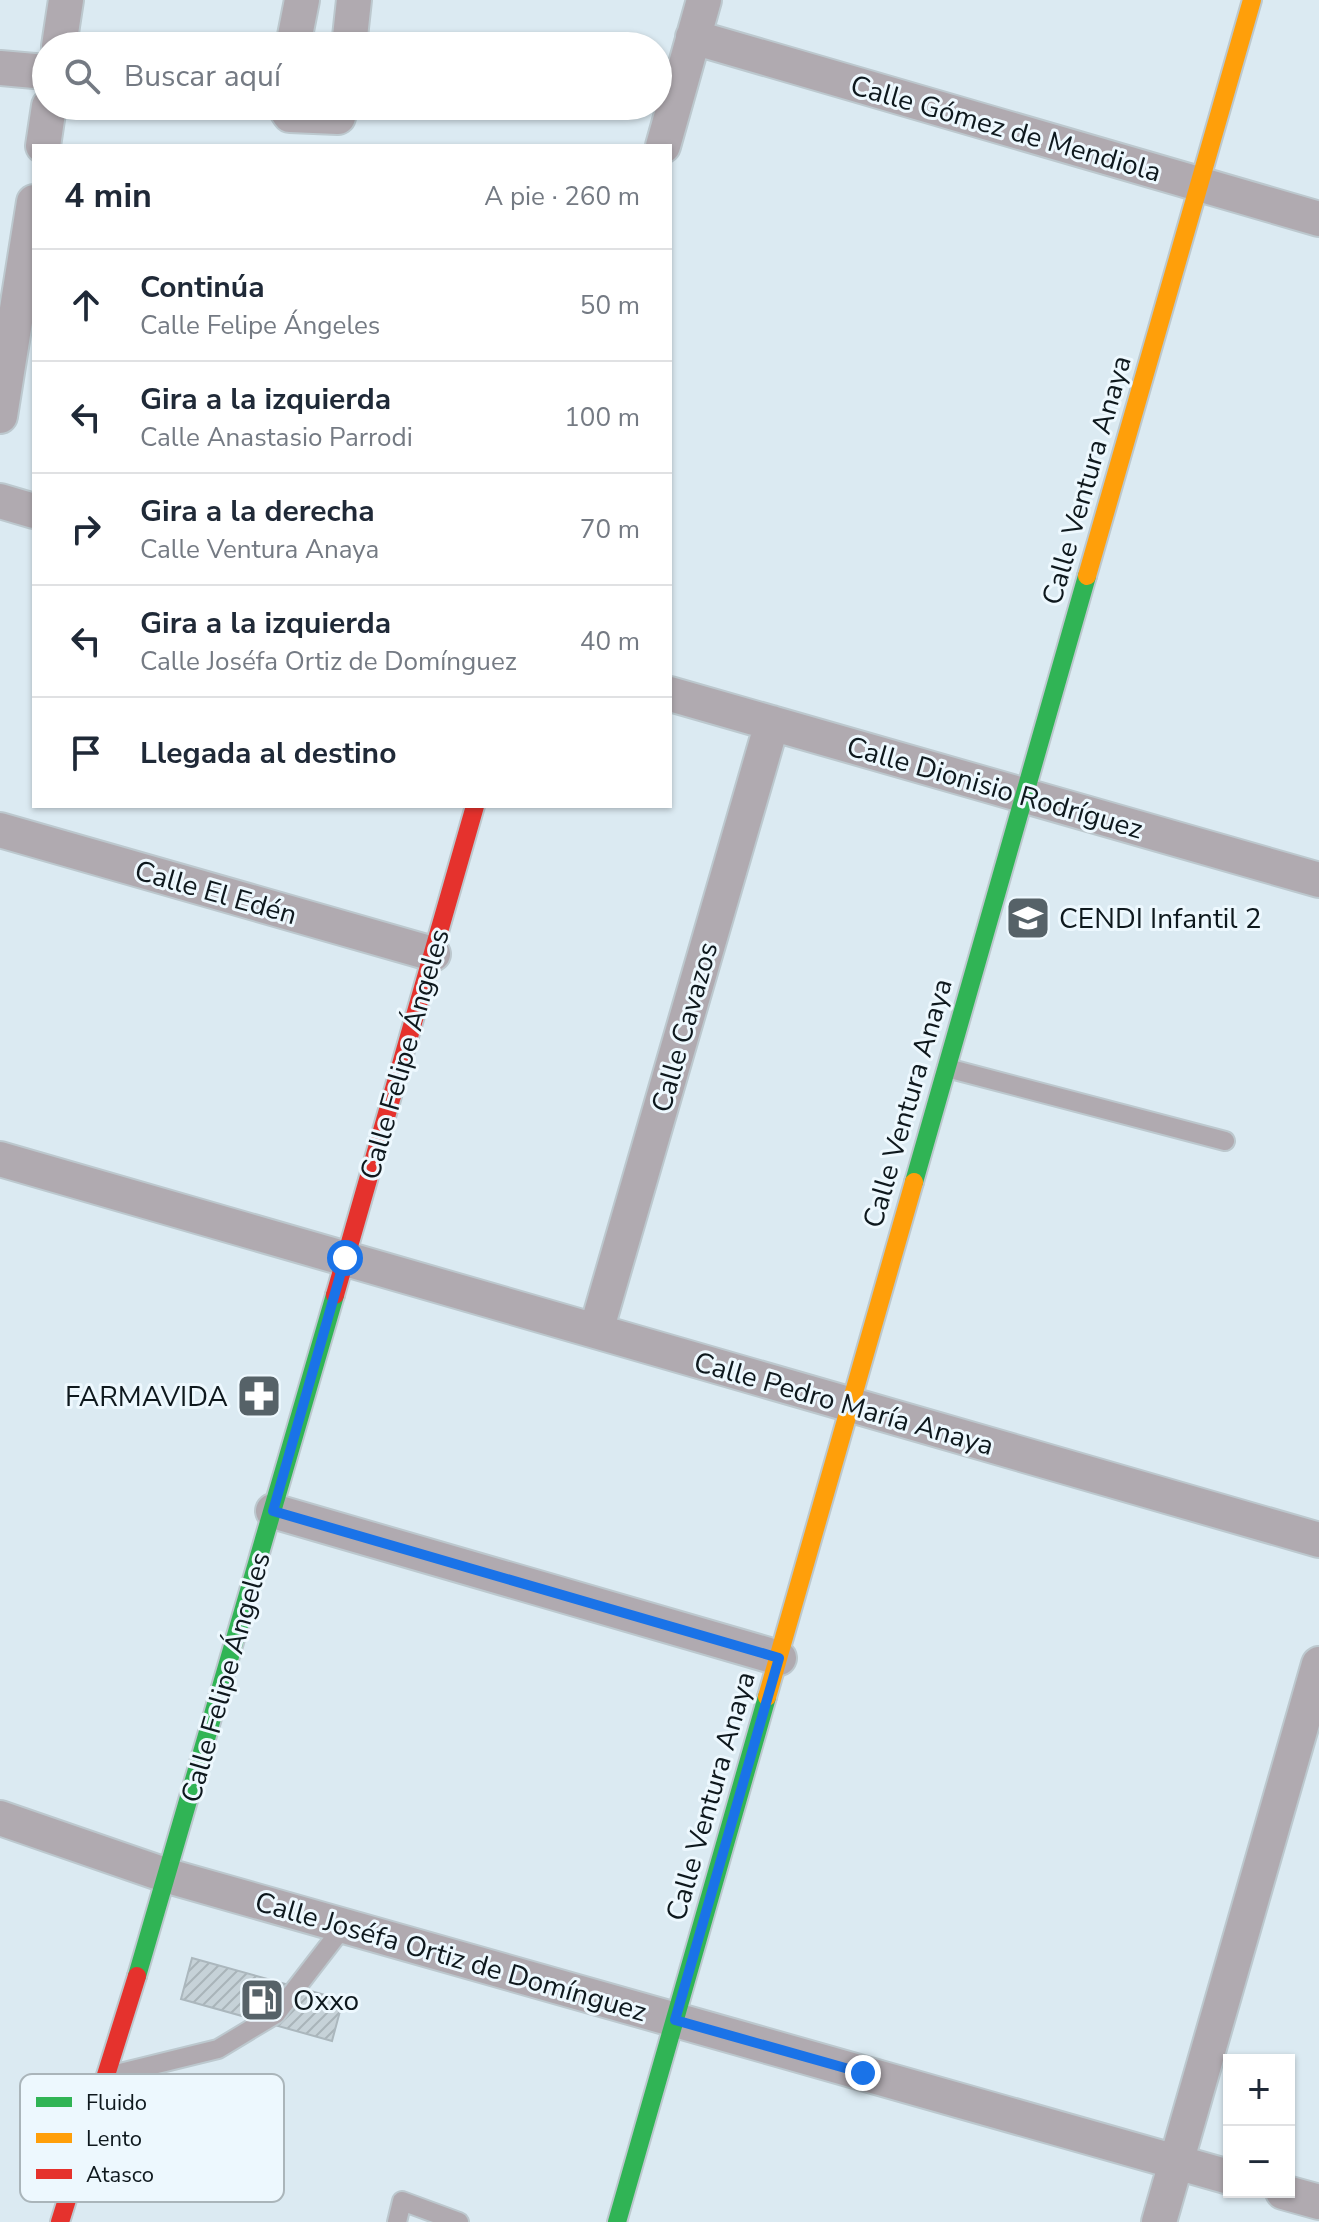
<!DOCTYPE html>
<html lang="es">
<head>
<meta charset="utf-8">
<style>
	body { margin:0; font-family:"Nunito Sans",sans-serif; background:#f6f6f7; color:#1f2937 }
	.controls { position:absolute; right:24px; bottom:24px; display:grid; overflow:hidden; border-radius:0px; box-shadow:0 2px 6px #0004 }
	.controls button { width:72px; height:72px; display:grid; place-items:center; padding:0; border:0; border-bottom:2px solid #e0e1e3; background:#fff; color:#1f2937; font:40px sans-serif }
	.stop { position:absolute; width:24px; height:24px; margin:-18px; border:6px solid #1a73e8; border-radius:50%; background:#fff }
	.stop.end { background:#1a73e8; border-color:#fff; box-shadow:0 2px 8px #0008 }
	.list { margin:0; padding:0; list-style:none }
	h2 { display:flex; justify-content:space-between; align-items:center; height:104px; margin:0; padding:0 32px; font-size:34px }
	h2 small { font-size:26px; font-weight:400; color:#747a83 }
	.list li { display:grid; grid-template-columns:52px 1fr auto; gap:24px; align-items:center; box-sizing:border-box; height:112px; padding:0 32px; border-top:2px solid #e0e1e3 }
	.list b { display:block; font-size:30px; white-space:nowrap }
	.list p { margin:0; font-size:26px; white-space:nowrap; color:#747a83 }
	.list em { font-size:26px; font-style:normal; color:#747a83 }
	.icon { flex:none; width:44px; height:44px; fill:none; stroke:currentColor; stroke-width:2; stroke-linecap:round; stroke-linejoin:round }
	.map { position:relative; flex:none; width:1319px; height:2222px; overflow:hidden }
	.search { position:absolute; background:#fff; box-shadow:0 2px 6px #0004; left:32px; top:32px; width:640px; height:88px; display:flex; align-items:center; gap:20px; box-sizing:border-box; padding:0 28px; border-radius:44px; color:#747a83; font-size:30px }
	.panel { position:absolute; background:#fff; box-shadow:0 2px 6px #0004; left:32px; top:144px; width:640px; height:664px; border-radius:0px }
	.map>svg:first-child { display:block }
	.building { fill:url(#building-hatch); stroke:#abb7bd; stroke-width:2 }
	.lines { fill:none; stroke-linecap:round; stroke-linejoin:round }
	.lane-casing { stroke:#bcc8ce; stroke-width:22 }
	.street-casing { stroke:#bcc8ce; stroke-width:38 }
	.fast-casing { stroke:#bcc8ce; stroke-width:22 }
	.slow-casing { stroke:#bcc8ce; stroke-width:22 }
	.jam-casing { stroke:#bcc8ce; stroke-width:22 }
	.lane { stroke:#b0aab0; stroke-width:18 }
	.street { stroke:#b0aab0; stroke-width:34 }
	.fast { stroke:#30b455; stroke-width:18 }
	.slow { stroke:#ff9f0a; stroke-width:18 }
	.jam { stroke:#e5322d; stroke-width:18 }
	.route { stroke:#1a73e8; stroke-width:10 }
	.labels { text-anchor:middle; stroke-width:6; stroke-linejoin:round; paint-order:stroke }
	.street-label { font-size:28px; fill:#0e181d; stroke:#edf8fe }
	.poi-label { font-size:28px; fill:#0e181d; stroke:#edf8fe; text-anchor:start }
	.key { fill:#edf8fe; stroke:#aab5ba; stroke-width:2 }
	.key-label { font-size:22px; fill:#0e181d }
</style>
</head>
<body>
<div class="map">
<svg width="1319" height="2222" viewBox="0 0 1319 2222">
	<defs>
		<pattern id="building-hatch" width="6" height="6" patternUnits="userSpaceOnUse" patternTransform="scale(2)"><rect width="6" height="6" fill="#c6d2d8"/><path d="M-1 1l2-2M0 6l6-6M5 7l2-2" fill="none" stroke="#a9b4b9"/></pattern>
	</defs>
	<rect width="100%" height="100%" fill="#dbeaf2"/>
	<path class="building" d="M192 1958 343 2000 332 2041 181 1999Z"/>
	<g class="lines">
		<g class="lane-casing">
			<path id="lane" d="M947 1068 1225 1141
				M108 2076 218 2049 276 2014 344 1926
				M397 2222 402 2201 459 2222"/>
		</g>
		<g class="street-casing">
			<path id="street" d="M693 37 1319 219
				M59 46 66 0
				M293 46 302 0
				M349 46 354 0
				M0 68 46 72
				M284 106 290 115 338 117 341 106
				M43 146 49 106
				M663 146 704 0
				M0 416 34 202
				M0 501 34 511
				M670 694 1319 880
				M0 830 433 954
				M0 1159 1319 1540
				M596 1331 772 723
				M273 1511 779 1658
				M0 1818 168 1876 1229 2177
				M1283 2192 1319 2202
				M1159 2222 1319 1664"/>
		</g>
		<g class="fast-casing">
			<path id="fast" d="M914 1182 1087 576
				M137 1976 335 1295
				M617 2222 767 1697"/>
		</g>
		<g class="slow-casing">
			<path id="slow" d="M1087 576 1252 0
				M767 1697 914 1182"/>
		</g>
		<g class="jam-casing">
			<path id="jam" d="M335 1295 475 806
				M60 2222 137 1976"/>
		</g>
		<use href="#lane" class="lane"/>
		<use href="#street" class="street"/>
		<use href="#fast" class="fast"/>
		<use href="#slow" class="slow"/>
		<use href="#jam" class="jam"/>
	</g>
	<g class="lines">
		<path class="route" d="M345 1258 273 1511 779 1658 675 2020 863 2073"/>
	</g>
	<defs>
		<g id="school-square" transform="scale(2.3)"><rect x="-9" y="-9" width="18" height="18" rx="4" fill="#566268" stroke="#edf8fe"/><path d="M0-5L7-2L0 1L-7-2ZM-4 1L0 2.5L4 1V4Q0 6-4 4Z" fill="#fff"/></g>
		<g id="pharmacy-square" transform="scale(2.3)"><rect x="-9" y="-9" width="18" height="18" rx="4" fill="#566268" stroke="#edf8fe"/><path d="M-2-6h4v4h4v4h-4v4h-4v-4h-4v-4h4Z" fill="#fff"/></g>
		<g id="fuel-square" transform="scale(2.3)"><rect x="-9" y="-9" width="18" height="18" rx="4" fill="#566268" stroke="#edf8fe"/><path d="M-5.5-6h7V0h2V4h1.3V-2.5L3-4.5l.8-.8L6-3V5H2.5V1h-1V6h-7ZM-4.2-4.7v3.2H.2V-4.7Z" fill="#fff"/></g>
	</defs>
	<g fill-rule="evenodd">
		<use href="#school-square" x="1028" y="918"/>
		<use href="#pharmacy-square" x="259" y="1396"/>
		<use href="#fuel-square" x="262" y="2000"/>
	</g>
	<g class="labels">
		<g class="street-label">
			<text transform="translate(1006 128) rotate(16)" y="10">Calle Gómez de Mendiola</text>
			<text transform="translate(1086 480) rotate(-74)" y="10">Calle Ventura Anaya</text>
			<text transform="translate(995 787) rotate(16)" y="10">Calle Dionisio Rodríguez</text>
			<text transform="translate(216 892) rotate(16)" y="10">Calle El Edén</text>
			<text transform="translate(684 1027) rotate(-74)" y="10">Calle Cavazos</text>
			<text transform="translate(404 1054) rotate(-74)" y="10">Calle Felipe Ángeles</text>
			<text transform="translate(907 1103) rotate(-74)" y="10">Calle Ventura Anaya</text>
			<text transform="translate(844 1403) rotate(16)" y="10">Calle Pedro María Anaya</text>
			<text transform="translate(225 1677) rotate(-74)" y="10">Calle Felipe Ángeles</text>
			<text transform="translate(710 1796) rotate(-74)" y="10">Calle Ventura Anaya</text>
			<text transform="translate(451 1956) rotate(16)" y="10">Calle Joséfa Ortiz de Domínguez</text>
		</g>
		<g class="poi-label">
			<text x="1059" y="928">CENDI Infantil 2</text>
			<text x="228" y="1406" text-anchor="end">FARMAVIDA</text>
			<text x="293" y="2010">Oxxo</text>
		</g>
	</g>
	<rect x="20" y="2074" width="264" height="128" rx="12" class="key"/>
	<rect x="36" y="2097" width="36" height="10" fill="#30b455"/>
	<rect x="36" y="2133" width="36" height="10" fill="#ff9f0a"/>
	<rect x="36" y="2169" width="36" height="10" fill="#e5322d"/>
	<g class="key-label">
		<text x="86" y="2110">Fluido</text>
		<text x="86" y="2146">Lento</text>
		<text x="86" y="2182">Atasco</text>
	</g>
</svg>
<div class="controls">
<button>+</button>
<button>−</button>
</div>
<div class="stop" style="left:345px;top:1258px"></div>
<div class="stop end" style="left:863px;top:2073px"></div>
<div class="search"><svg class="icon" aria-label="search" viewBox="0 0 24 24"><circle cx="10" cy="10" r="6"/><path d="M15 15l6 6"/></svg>Buscar aquí</div>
<section class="panel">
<h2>4 min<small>A pie · 260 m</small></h2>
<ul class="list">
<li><svg class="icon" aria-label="ahead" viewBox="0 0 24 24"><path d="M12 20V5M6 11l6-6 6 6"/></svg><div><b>Continúa</b><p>Calle Felipe Ángeles</p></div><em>50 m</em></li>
<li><svg class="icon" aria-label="left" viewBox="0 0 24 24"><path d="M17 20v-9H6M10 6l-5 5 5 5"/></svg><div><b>Gira a la izquierda</b><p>Calle Anastasio Parrodi</p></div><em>100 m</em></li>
<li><svg class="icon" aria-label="right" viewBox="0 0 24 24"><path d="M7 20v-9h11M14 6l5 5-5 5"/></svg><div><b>Gira a la derecha</b><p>Calle Ventura Anaya</p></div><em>70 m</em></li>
<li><svg class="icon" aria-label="left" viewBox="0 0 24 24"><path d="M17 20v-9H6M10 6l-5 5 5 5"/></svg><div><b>Gira a la izquierda</b><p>Calle Joséfa Ortiz de Domínguez</p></div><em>40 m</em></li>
<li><svg class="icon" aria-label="arrive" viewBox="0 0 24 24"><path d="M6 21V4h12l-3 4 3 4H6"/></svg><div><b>Llegada al destino</b></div></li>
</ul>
</section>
</div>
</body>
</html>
